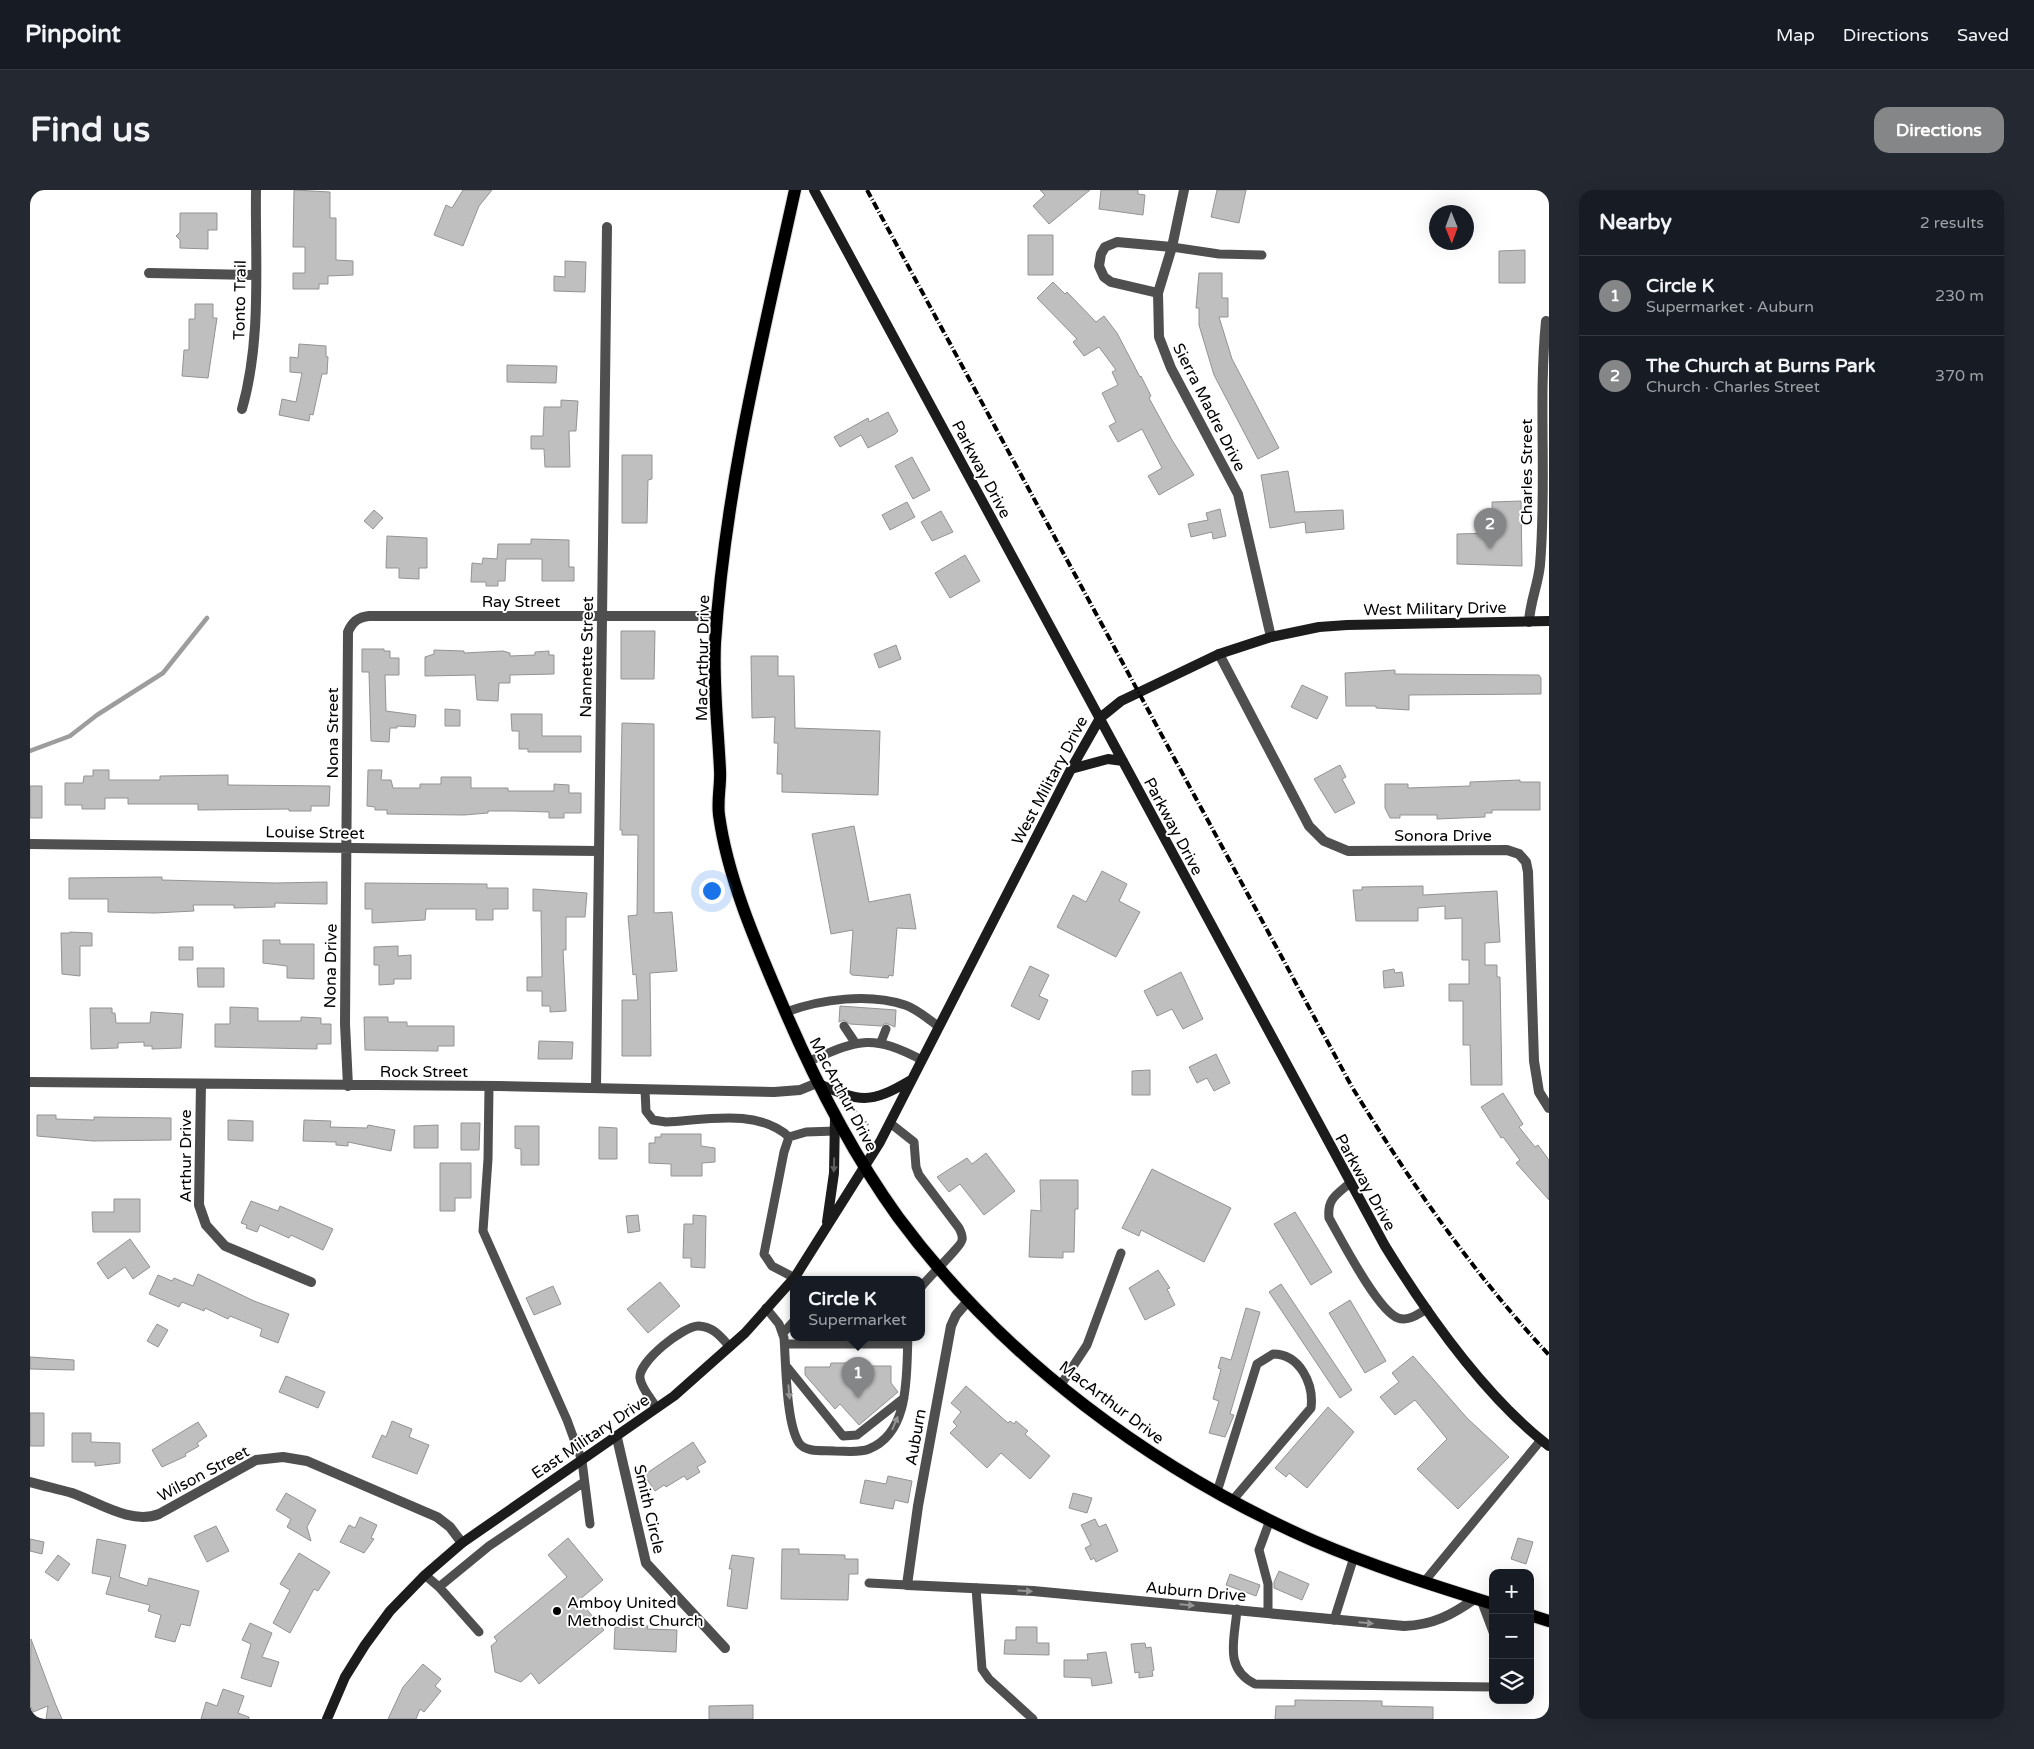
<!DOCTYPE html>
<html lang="en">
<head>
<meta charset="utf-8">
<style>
	body { margin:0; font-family:"Varela Round",sans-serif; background:#242831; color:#f1f3f6 }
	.controls { position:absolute; right:15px; bottom:15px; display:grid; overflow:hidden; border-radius:10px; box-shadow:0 5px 20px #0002 }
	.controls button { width:45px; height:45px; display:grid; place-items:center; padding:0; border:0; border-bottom:1px solid #363941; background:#171b24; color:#f1f3f6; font:25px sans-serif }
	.compass { position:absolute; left:1399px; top:15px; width:45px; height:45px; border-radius:50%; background:#171b24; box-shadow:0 5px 20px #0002; rotate:179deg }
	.you { position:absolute; left:681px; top:700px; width:18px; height:18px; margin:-12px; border:4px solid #fff; border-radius:50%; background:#1a73e8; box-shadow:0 0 0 8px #1a73e833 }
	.badge { display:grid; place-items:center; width:32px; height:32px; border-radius:50%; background:#858687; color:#fff; font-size:16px; font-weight:700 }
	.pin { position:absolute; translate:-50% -41px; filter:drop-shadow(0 1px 2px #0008) }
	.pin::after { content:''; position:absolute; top:26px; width:18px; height:15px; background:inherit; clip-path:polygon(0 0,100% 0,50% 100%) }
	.popup { position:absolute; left:760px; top:1086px; width:135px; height:65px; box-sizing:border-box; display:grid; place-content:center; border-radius:10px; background:#171b24; filter:drop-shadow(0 1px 4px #0005); font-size:16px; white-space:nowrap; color:#9ea1a6 }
	.popup b { font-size:19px; color:#f1f3f6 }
	.popup::after { content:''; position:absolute; left:50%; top:100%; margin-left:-10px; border:10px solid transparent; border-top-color:#171b24 }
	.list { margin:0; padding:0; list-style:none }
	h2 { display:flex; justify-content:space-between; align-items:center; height:65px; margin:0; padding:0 20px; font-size:21px }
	h2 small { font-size:16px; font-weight:400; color:#9ea1a6 }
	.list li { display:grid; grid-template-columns:32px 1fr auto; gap:15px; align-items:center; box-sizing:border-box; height:80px; padding:0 20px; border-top:1px solid #363941 }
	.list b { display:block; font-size:19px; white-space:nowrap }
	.list p { margin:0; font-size:16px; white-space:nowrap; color:#9ea1a6 }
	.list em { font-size:16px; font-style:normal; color:#9ea1a6 }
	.icon { flex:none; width:28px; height:28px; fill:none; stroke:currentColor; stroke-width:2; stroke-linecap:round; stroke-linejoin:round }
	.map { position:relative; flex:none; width:1519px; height:1529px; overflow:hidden; border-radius:15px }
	header { display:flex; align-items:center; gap:30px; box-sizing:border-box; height:70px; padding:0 25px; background:#171b24; border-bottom:1px solid #363941 }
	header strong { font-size:24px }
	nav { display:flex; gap:28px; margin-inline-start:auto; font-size:18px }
	.intro { display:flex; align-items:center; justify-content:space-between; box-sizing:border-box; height:120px; padding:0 30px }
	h1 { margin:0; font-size:35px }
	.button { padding:12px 22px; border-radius:15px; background:#858687; color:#fff; font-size:18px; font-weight:700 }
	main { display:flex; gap:30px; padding:0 30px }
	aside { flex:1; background:#171b24; border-radius:15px; box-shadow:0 5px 20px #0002 }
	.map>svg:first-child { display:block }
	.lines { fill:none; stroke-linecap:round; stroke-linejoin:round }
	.stream { stroke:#9d9d9d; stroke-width:4.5 }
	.building { fill:#bfbfbf; stroke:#939393 }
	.primary-casing { stroke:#dbdbdb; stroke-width:14 }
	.path { stroke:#717171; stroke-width:2.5; stroke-dasharray:1 2.5; stroke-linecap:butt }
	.lane { stroke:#4f4f4f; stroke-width:9 }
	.street { stroke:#4f4f4f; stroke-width:10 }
	.secondary { stroke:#1c1c1c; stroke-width:10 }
	.primary { stroke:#000; stroke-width:12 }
	.rail { stroke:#000; stroke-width:4; stroke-dasharray:8 2.5 1 2.5; stroke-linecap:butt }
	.oneway { fill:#606060 }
	.oneway2 { fill:#959595 }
	.poi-dot { fill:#000; stroke:#fff; stroke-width:2 }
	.labels { text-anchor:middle; stroke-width:4; stroke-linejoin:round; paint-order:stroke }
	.street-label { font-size:16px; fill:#000; stroke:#fff }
	.poi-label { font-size:16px; fill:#000; stroke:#fff; text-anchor:start }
</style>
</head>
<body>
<header>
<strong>Pinpoint</strong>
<nav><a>Map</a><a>Directions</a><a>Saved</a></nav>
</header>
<div class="intro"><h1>Find us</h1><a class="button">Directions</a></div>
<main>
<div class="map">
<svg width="1519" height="1529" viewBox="0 0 1519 1529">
	<rect width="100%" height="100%" fill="#fff"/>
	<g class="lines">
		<path class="stream" d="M0 561 40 546 67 525 133 483 177 428"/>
	</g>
	<path class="building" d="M264 0 300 2V28H306V70L323 71V85L298 86V94H289V99H263V83H275V57H263Z
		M433 0H462L449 16 433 56 404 45 416 15 422 18Z
		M1010 0H1060L1019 34 1003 16 1015 5Z
		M1071 0H1108V4L1115 5 1113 25 1069 19Z
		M1187 0H1216L1209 33 1181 27Z
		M150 23H187V40H178V59L150 58V50L146 46 150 42Z
		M998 45H1023V85H998Z
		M1495 60V93H1469V61Z
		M535 71 556 72 555 102 524 101V86L535 87Z
		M1169 83H1192V108H1198V127H1189L1202 169 1249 258 1228 269 1184 185 1169 135V118H1166Z
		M1023 92 1035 104 1037 102 1066 132 1074 126 1087 143 1110 187 1111 186 1121 206 1119 208 1142 250 1164 285 1129 305 1118 286 1132 278 1112 239 1088 252 1079 236 1086 232 1072 203 1088 195 1082 182 1086 180 1069 157 1054 166 1043 152 1047 149 1007 108Z
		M165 114H183V128H187L178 188 152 186 154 160H159V129H165Z
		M269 154 296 156V166L298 167 297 184H292L283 225 280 224 279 231 249 225 252 209 266 212 272 183 260 182V167L268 168Z
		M477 175 527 176 526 193 477 192Z
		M531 210 548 211 546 241H539L540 277H515L514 259H501V246H513L514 217H531Z
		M858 222 868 241 865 244 838 258 831 245 810 257 804 247 838 228 839 232Z
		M592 265H622V289L618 290 617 333H592Z
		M882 267 900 300 883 309 865 276Z
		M1258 281 1265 322 1313 320 1314 339 1276 343 1275 332 1240 338 1231 285Z
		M1491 311 1492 376 1427 374V344L1463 343 1462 312Z
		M877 312 885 327 860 340 852 325Z
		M1190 319 1196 346 1183 349 1182 342 1161 347 1158 334 1178 330 1176 323Z
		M344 320 353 328 343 339 334 331Z
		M911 321 923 342 902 351 891 332Z
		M357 346 397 348V378H389V389L369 388V378H356Z
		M501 349 539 350V377H544V391H512V369H476L475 391H468V396H456V392H441L442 373 452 374 453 368 467 369 468 354H501Z
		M935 365 950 391 920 408 905 383Z
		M591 441H625L624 489H591Z
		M866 455 871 469 849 478 844 464Z
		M332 459H354V461H360V468H369V485H355L356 521 386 525 385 537 367 536V538H360L359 552 341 551 339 482H332Z
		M404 460 434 461V463L473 461 480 463V466L505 465V462L519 461V465H524V484L480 485V493H469L468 511 447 510 445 485 395 486V467L404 464Z
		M721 466H748V486H764L765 538 850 541 848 605 752 602V584H747L748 553H744L745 527 722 528Z
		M1365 480V484L1509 485 1511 488V504L1379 505V520L1346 518V516H1316L1315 483Z
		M1272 495 1298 507 1287 529 1261 517Z
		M415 519 430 520V536H415Z
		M481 524H512V546H551V562H498V559H489V541H482Z
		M592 533 624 534V723L642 722 647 781 620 783 621 866H592V810H608L606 784 603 785 598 726 607 725 608 645H592V640H590Z
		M1310 575 1316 587 1312 589 1325 613 1305 623 1284 589Z
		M63 580H79V590H130V586L198 585V595L300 596 299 616H281V621H259V619L168 620V614H98V608H75V619H52V615H35V593H53L54 586H63Z
		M338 580H352L351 590H361L363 598H390V594H411V587H441V598H478V601H524V594L539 595V603H551V623H534V628H519V622L484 621H458V623L434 625 357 624V620H345V617L337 616Z
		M1490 590V592H1510V620H1462V623H1455V627L1407 629V625H1370V628H1360L1355 618V594H1378V598L1440 596V592Z
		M0 596H12V628H0Z
		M824 636 839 712 880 704 886 739 867 738 863 786 859 785 858 788 822 785 820 783 823 740 801 744 782 644Z
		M1072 681 1097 694 1089 711 1110 722 1086 767 1027 737 1043 705 1056 712Z
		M132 687V690L245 693 297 692V714L245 713V717L204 718V715H163L164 721 125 723 78 722V709H39V688Z
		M335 693 457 694V698H478V719H463V730H446V719H396L395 730 342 733V719H335Z
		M1393 696V705L1467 701 1470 752 1455 753V775H1467V787H1470L1472 895H1441L1440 855H1433V811H1419V794H1439V770H1432V728L1415 729V716L1388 718V731H1326L1323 700H1332V697Z
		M503 699 557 703 555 727H536V760H533L536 821 520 822V816H512V801H497V787H512L511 721H503Z
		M40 742 62 743V756H50V786L32 784 31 743H40Z
		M233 750H250V754H284V789L257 788V776L233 773Z
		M368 756V766L381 765V789H364V794L349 795V775H344V757Z
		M149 757H163V770H149Z
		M1000 776 1019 785 1009 806 1018 810 1009 830 981 816Z
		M167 778H194V797H168Z
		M1364 779 1365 783 1372 782 1374 796 1354 798 1353 781Z
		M1151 782 1173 829 1153 839 1142 819 1127 826 1114 801Z
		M810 816 866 820 865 837 856 833 851 836 820 834 814 830 809 832Z
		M200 817 228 818V831H271V827L291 828V834H301V854H287V859L185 857V834H200Z
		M60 818H82V823H85L86 833H120L121 822 153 824 151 858 122 859V856H114V852L88 853V858L61 859Z
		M334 827H358V832H377V836H424V856H408V861L335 860Z
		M509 851 543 852 542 869H508Z
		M1186 864 1200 893 1184 901 1177 888 1167 893 1159 877Z
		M1120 880V905H1102V881Z
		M1473 903 1493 934 1489 937 1505 957 1508 955 1519 970V1010L1486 973 1490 970 1473 947 1471 948 1451 917Z
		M7 925H26V929L64 930V927L141 928V950L63 951 7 946Z
		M198 930 223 931V951L198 950Z
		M274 930 301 931 300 937 337 938 338 935 365 940 361 961 318 952V956L306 955V952L273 951Z
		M431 933H450L449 960H431Z
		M408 935V958H384V936Z
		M485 936H509V975H491V959L485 958Z
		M569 937 587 938V969H569Z
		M631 944H671V956L685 958V972L672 973V986H641V974L619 973V953H625V947H631Z
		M956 963 985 1001 954 1025 930 994 919 1002 907 987 937 968 942 974Z
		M410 973H441V1008H425V1021H410Z
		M1122 979 1201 1018 1174 1072 1111 1040 1109 1046 1092 1038Z
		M1010 990H1048V1019H1045L1044 1062H1033V1068L999 1067 1001 1020 1011 1021Z
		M84 1009H110V1042H63L62 1022H84Z
		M221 1011 248 1021 250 1016 303 1039 293 1060 261 1045 259 1048 230 1035 227 1042 216 1038 217 1035 211 1033Z
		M1265 1022 1302 1082 1281 1095 1244 1034Z
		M608 1025 610 1041 598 1043 596 1026Z
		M663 1025 676 1026 675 1078 661 1077V1068H653L654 1034H663Z
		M100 1049 120 1077 103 1089 95 1077 78 1089 67 1073Z
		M1128 1080 1140 1098 1137 1099 1145 1115 1115 1130 1099 1098Z
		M168 1084 224 1111 259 1124 248 1153 230 1146 232 1139 200 1126 198 1129 175 1118 174 1121 152 1112 149 1117 119 1104 128 1085 142 1091 144 1088 163 1096Z
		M630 1092 650 1116 618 1143 597 1119Z
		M1251 1094 1322 1200 1310 1208 1239 1102Z
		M523 1096 531 1114 504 1125 496 1108Z
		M1320 1110 1356 1171 1335 1183 1299 1123Z
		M1216 1118 1230 1122 1200 1224 1204 1225 1195 1247 1179 1243 1189 1211 1183 1209 1191 1179 1188 1178 1191 1167 1201 1170Z
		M127 1134 138 1140 128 1157 117 1151Z
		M1383 1166 1437 1228 1479 1267 1428 1319 1387 1279 1417 1249 1385 1210 1365 1225 1350 1207 1369 1192 1362 1183Z
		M0 1167 44 1170V1180L0 1179Z
		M801 1173H818V1176H861V1193L868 1202 829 1235 810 1214 805 1219 775 1185V1177H800Z
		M256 1186 295 1202 288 1218 249 1202Z
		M936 1196 978 1233 980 1231 984 1234 986 1231 998 1241 995 1244 1020 1266 1000 1289 971 1263 957 1278 920 1243 927 1236 923 1232 931 1222 921 1213Z
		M1298 1217 1324 1242 1277 1298 1259 1283 1256 1287 1245 1278Z
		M0 1223H14V1256H0Z
		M362 1231 382 1239 379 1247 399 1255 387 1284 342 1267 352 1245 356 1247Z
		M168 1232 177 1246 167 1253 169 1256 155 1264 156 1266 132 1277 122 1260Z
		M42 1243H61V1252L90 1253V1273L65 1276V1272H42Z
		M663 1252 676 1272 667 1277 670 1282 657 1290 654 1286 636 1297 634 1295 625 1301 614 1285Z
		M858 1286 882 1291 878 1313 865 1310 863 1319 830 1313 835 1290 856 1294Z
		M256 1303 286 1320 277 1337 281 1351 257 1337 261 1329 246 1320Z
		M1043 1303 1062 1308 1057 1323 1039 1318Z
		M330 1327 347 1335 341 1348 344 1349 334 1363 310 1352 319 1335 325 1338Z
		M1065 1329 1069 1337 1076 1334 1088 1361 1066 1372 1064 1368 1061 1370 1055 1358 1061 1355 1051 1335Z
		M186 1336 199 1361 177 1372 164 1346Z
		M538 1348 573 1390 549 1410 574 1440 509 1494 501 1483 491 1492 465 1482 461 1456 467 1451 464 1447 537 1387 518 1365Z
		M1488 1348 1503 1352 1496 1374 1481 1369Z
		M0 1349 14 1352 12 1364 0 1361Z
		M67 1349 96 1355 89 1387 117 1396 119 1388 169 1401 160 1436 151 1434 145 1452 125 1447 131 1425 118 1421 120 1415 76 1404 81 1387 62 1383Z
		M752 1359H769V1364L815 1365V1369H828V1384H819L818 1410 751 1409Z
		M269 1363 300 1382 288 1401 284 1399 260 1443 243 1433 260 1400 250 1394Z
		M28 1365 40 1374 28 1391 15 1382Z
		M702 1365 724 1368 717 1419 697 1416 702 1379H699Z
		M1249 1381 1279 1394 1272 1410 1244 1398V1392Z
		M1200 1384 1230 1395 1226 1406 1196 1395Z
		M220 1433 242 1443 232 1467 249 1472 241 1497 211 1488 221 1454 212 1450Z
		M602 1435 618 1436 617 1439 647 1440 646 1462 584 1459 585 1437 601 1438Z
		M986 1437H1007V1453H1019V1465L974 1464 975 1450H986Z
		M1 1449 25 1513 32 1529H16L18 1516 3 1522 0 1515Z
		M1115 1453 1116 1458 1121 1457 1124 1480 1122 1481 1123 1486 1109 1488V1482L1105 1483 1101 1454Z
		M1076 1462 1082 1493 1062 1496 1061 1488 1034 1487V1470H1058L1057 1464Z
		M393 1474 411 1489 405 1496 411 1501 394 1522 390 1519 386 1529H358L373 1497Z
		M193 1499 214 1506 208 1523 219 1527V1529H171L176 1512 187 1516Z
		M1265 1510 1352 1511V1516L1403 1517V1529H1245L1246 1516H1265Z
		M723 1515V1529H679V1516Z"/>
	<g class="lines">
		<g class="primary-casing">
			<path id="primary" d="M765 0C732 150 695 299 685 453 683 496 688 537 690 580 691 594 687 610 689 625 698 691 729 760 755 821 786 893 822 963 868 1027 973 1169 1123 1280 1284 1351 1342 1376 1402 1395 1463 1414
				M1500 1425 1519 1431"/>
		</g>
		<path class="path" d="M826 921 839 936"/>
		<path class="lane" d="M1142 57 1189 64 1232 65
			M756 822C791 809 839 803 875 815 887 819 898 829 908 836
			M814 836 826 854
			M851 852 856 839
			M777 872C829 850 840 843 892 870
			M459 897 458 969 453 1041 537 1230 552 1271 560 1334
			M615 900 616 921 623 930 636 932C675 930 728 918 759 947
			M860 933 884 952 886 977 889 985 929 1038C931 1042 933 1046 932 1050 932 1055 898 1088 892 1096
			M1320 993C1306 1005 1297 1009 1299 1028 1311 1049 1348 1121 1368 1128 1378 1132 1388 1124 1397 1119
			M767 1089 742 1076 734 1064 754 962 759 947 776 942 805 941
			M736 1118 749 1134 754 1148C756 1174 756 1233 769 1253 776 1263 794 1260 805 1261 816 1261 829 1263 839 1259 881 1242 876 1183 878 1147
			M753 1143 764 1131
			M755 1154H877
			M757 1177 813 1246 827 1245 874 1208
			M1030 1196 1057 1155 1091 1063
			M627 1218C622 1210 611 1198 610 1188 608 1172 654 1135 669 1136 684 1137 691 1147 700 1157
			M1187 1302 1227 1174 1243 1164C1270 1164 1284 1194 1281 1218L1202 1311
			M395 1385 409 1397 459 1356 554 1292
			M1394 1392 1511 1250
			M839 1393 877 1395
			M409 1397 449 1442
			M946 1398 952 1479 959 1489 1003 1529
			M1451 1410 1463 1442
			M1207 1419C1205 1449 1193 1478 1225 1494L1463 1497
			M1238 1422V1394L1229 1360 1240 1330
			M1304 1430 1324 1367"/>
		<path class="street" d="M1154 0 1142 57 1128 103 1129 147 1141 178 1208 304 1241 447
			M119 83 225 85
			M1128 103 1081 92 1074 87 1069 76 1071 64 1075 57 1087 52 1142 57
			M212 219C232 149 225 72 226 0
			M1499 432C1500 412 1508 395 1510 375 1517 294 1508 212 1516 131
			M1189 464 1279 636 1294 651 1318 661 1477 660 1489 664 1496 672 1498 682 1504 871 1509 902 1519 918
			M0 654 569 661
			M0 892 468 896 744 902 770 900 787 893
			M171 894 169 1015 176 1035 195 1056 281 1092
			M318 896 315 834 318 442C322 432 328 427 339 426H688
			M566 898 577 37
			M938 1111 926 1125 921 1136 888 1316 877 1395 1003 1401 1374 1436C1403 1435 1422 1425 1446 1408
			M587 1248 616 1373 695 1458
			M0 1292C14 1296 28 1299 42 1303 68 1312 101 1335 129 1324L226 1270 253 1267 277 1271 407 1327 420 1337 432 1353"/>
		<path class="secondary" d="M784 0 1355 1056C1397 1124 1456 1208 1519 1256
			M1041 579 1078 569 1093 571
			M787 893C830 912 839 915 881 890
			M797 1032 804 983 805 927
			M297 1529 315 1487 335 1455 360 1421 395 1385 432 1353 644 1206 715 1143 765 1087 850 952 1041 579 1070 528 1091 511 1189 464 1241 447 1289 437 1317 435 1519 431"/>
		<use href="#primary" class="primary"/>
		<path class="rail" d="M837 0 1322 897C1380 992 1443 1083 1519 1165"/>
	</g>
	<defs><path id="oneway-solid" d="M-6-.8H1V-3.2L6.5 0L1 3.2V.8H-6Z" transform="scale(1.25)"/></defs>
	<use class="oneway" href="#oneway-solid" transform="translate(804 975) rotate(92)"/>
	<g class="oneway2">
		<use href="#oneway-solid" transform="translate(759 1202) rotate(85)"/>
		<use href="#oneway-solid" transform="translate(865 1233) rotate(-67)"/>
		<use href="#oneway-solid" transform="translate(995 1401) rotate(3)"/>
		<use href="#oneway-solid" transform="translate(1157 1415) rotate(5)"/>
		<use href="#oneway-solid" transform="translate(1336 1433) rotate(5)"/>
	</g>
	<circle class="poi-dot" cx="527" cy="1421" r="5"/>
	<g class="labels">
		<g class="street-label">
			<text transform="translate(209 110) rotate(-89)" y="6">Tonto Trail</text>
			<text transform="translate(1180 217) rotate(63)" y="6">Sierra Madre Drive</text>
			<text transform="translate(952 279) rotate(62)" y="6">Parkway Drive</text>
			<text transform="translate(1496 282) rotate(-90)" y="6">Charles Street</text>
			<text x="491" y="417">Ray Street</text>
			<text transform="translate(1405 418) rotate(-1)" y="6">West Military Drive</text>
			<text transform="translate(556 467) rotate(-89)" y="6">Nannette Street</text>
			<text transform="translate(672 468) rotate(-89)" y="6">MacArthur Drive</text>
			<text transform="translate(302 543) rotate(-90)" y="6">Nona Street</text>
			<text transform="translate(1019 590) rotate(-62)" y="6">West Military Drive</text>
			<text transform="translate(1144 636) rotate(62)" y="6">Parkway Drive</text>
			<text transform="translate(285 642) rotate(1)" y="6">Louise Street</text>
			<text x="1413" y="651">Sonora Drive</text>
			<text transform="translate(300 776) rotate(-89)" y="6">Nona Drive</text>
			<text x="394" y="887">Rock Street</text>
			<text transform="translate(814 904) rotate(62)" y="6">MacArthur Drive</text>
			<text transform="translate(155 966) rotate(-90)" y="6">Arthur Drive</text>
			<text transform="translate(1336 992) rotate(61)" y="6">Parkway Drive</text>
			<text transform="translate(1082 1212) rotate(37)" y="6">MacArthur Drive</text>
			<text transform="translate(560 1246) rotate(-34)" y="6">East Military Drive</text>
			<text transform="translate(885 1247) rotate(-80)" y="6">Auburn</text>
			<text transform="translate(173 1283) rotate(-28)" y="6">Wilson Street</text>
			<text transform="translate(620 1319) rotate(77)" y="6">Smith Circle</text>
			<text transform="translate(1166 1401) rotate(5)" y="6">Auburn Drive</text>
		</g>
		<g class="poi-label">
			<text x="537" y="1418">Amboy United<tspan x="537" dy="18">Methodist Church</tspan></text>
		</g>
	</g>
</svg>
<div class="controls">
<button>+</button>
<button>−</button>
<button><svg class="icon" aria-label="layers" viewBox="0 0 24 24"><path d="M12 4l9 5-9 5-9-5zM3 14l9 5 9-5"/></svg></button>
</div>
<svg class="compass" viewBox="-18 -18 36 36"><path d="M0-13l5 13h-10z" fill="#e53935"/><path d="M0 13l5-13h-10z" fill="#9ea1a6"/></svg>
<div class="you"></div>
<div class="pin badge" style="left:828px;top:1208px">1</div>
<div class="popup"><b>Circle K</b>Supermarket</div>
<div class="pin badge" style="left:1460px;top:359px">2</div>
</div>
<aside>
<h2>Nearby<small>2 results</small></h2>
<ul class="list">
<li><span class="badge">1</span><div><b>Circle K</b><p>Supermarket · Auburn</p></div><em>230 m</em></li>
<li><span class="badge">2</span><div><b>The Church at Burns Park</b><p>Church · Charles Street</p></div><em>370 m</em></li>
</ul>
</aside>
</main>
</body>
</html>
